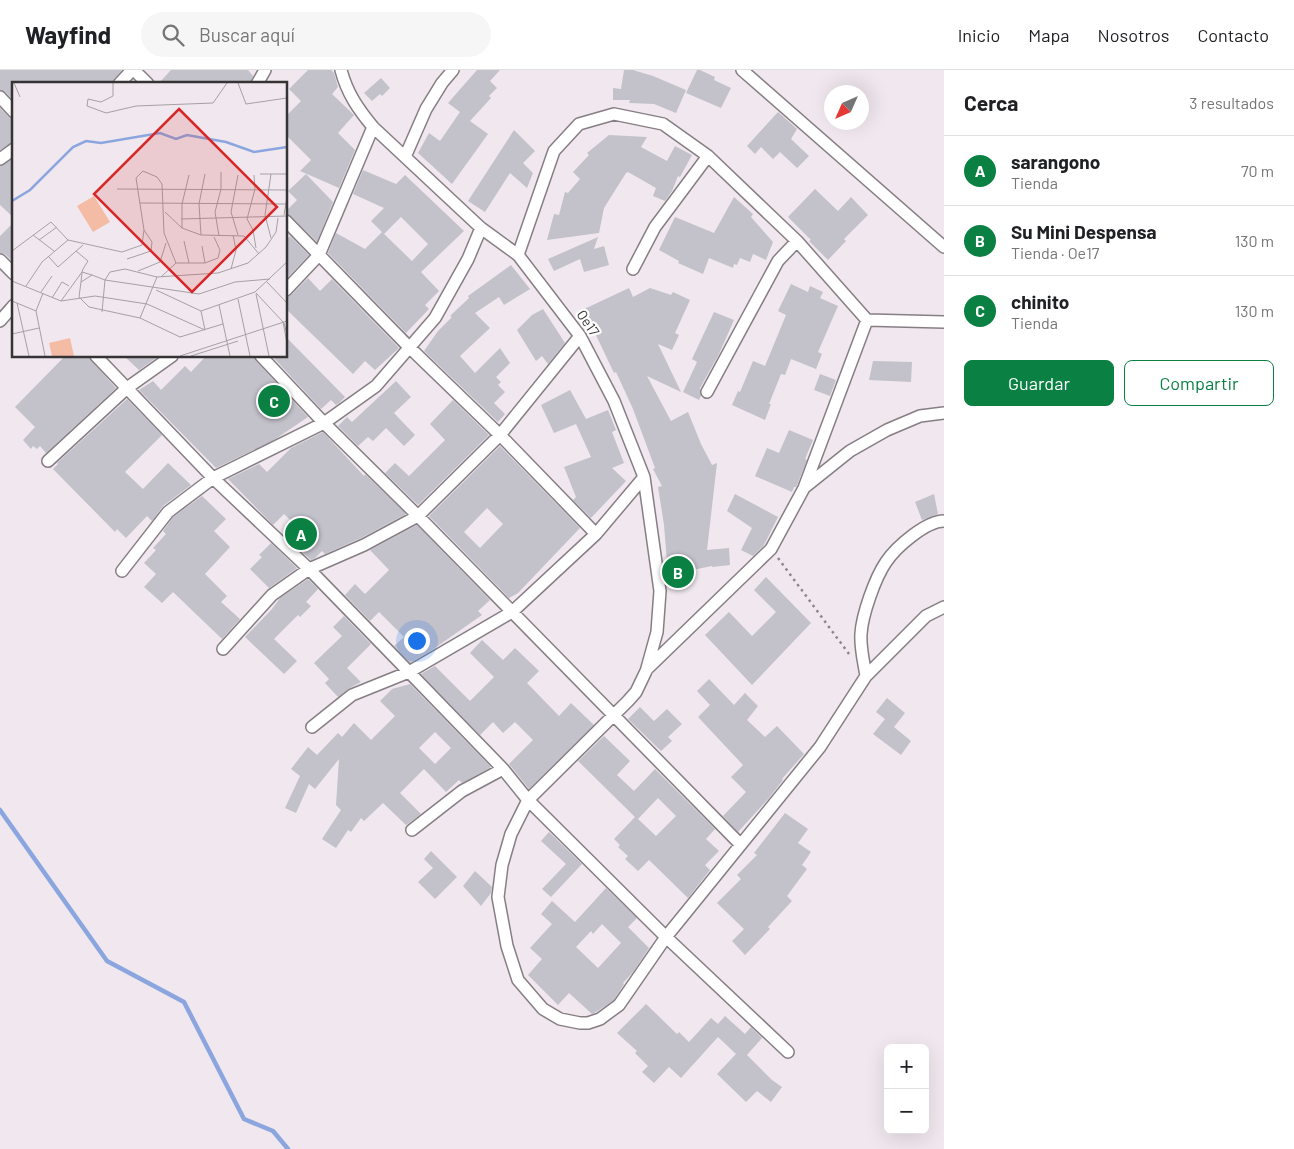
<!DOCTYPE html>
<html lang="es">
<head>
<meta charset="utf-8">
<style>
	body { margin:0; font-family:Barlow,sans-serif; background:#f6f6f6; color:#202124 }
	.controls { position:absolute; right:15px; bottom:15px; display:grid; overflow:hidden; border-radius:8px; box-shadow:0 5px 20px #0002 }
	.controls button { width:45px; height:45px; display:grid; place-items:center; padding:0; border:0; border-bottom:1px solid #e0e0e0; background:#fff; color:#202124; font:25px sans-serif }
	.compass { position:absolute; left:824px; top:15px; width:45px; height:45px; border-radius:50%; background:#fff; box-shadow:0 5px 20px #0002; rotate:225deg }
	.you { position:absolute; left:416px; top:570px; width:18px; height:18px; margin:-12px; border:4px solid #fff; border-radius:50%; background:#1a73e8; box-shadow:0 0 0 8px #1a73e833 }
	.badge { display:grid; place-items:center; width:32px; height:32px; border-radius:50%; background:#0b8043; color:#fff; font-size:16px; font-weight:700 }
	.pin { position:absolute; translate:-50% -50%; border:2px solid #fff; box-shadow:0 1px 5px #0006 }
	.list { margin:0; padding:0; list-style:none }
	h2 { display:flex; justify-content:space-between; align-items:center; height:65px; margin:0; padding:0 20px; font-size:21px }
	h2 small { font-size:16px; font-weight:400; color:#757577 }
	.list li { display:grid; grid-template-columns:32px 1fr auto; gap:15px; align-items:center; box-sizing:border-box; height:70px; padding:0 20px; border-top:1px solid #e0e0e0 }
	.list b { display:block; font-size:19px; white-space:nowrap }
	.list p { margin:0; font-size:16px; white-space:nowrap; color:#757577 }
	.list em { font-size:16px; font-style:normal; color:#757577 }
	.actions { display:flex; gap:10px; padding:15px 20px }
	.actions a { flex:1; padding:11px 0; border:1px solid #0b8043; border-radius:8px; text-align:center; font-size:18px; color:#0b8043 }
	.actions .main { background:#0b8043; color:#fff }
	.icon { flex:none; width:28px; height:28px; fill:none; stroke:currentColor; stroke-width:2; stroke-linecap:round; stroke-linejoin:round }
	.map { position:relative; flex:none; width:944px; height:1079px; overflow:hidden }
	header { display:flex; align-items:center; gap:30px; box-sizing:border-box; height:70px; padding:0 25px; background:#fff; border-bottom:1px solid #e0e0e0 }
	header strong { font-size:24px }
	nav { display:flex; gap:28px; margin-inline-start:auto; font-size:18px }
	.search { width:350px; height:45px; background:#f6f6f6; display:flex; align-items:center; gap:12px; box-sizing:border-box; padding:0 18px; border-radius:28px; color:#757577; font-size:19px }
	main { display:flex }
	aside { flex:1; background:#fff }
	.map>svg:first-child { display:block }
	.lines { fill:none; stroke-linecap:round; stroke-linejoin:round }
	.stream { stroke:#8ba5de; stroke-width:4.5 }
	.building { fill:#c3c1ca; fill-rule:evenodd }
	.street-casing { stroke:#867e84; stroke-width:14 }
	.path { stroke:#8c878a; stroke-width:2.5; stroke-dasharray:2.5 4; stroke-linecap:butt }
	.street { stroke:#fff; stroke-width:11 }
	.labels { text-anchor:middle; stroke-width:4.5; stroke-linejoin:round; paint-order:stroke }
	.street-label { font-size:14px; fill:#363335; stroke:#fff }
	.inset-river { fill:none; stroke:#8ba5de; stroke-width:2.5 }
	.inset-road { fill:none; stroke:#a6a0a4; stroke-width:1 }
	.view { fill:#d62828; fill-opacity:0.15; stroke:#d62828; stroke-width:2.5 }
	.inset-edge { fill:none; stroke:#363335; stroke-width:2.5 }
</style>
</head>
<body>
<header>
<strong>Wayfind</strong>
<div class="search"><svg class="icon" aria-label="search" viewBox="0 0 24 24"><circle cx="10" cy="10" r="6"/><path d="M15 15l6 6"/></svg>Buscar aquí</div>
<nav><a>Inicio</a><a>Mapa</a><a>Nosotros</a><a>Contacto</a></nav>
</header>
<main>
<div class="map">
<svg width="944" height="1079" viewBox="0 0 944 1079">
	<rect width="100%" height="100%" fill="#f0e8ee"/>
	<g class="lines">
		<path class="stream" d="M0 740 107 891 184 932 244 1049 273 1061 288 1079"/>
	</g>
	<path class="building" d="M0 0H122L114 9 112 14H14V31L5 22 0 20Z
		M171 0H248L253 6 250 14H158Z
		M308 0H331L334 3 338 17 332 24 354 45 338 63 355 80 339 118 300 101 311 90 286 65V46L301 31 289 19Z
		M477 0H500L490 11 497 18 489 26 491 28 470 51 488 64 452 114 418 83 429 63 440 71 460 42 448 33Z
		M624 0H633L653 6 686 20 676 43 654 34 629 33 630 30H613V18L621 19Z
		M697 0H700L715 7 714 10 731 18 721 38 686 23Z
		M381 8 390 18 382 26 380 24 372 31 364 23Z
		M0 38 9 47 14 49V72L0 80Z
		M778 42 797 59 791 69 809 86 797 98 780 82 773 89 761 77 755 84 747 76Z
		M514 60 535 81 523 93 533 103 527 118 510 103 485 142 468 131Z
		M609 65 647 67 641 77 667 91 675 76 692 85 680 107 678 106 672 121 665 131 653 126 656 118 628 102 626 103 604 138 599 163 547 170 554 144 559 145 565 122 568 123 580 109 573 102 589 85 587 83Z
		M14 88V148L0 135V96Z
		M363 100 396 114 405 105 464 161 421 202 439 221 425 235 429 239 406 263 328 183 336 163 365 179 382 162 412 191 428 174 401 147 384 164 371 151 384 138 353 124Z
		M306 104 333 132 317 172 291 146 286 144V141L297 130 288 121Z
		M815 119 838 141 851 127 868 145 844 169 846 171 828 190 809 171 811 170 788 147Z
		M734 127 753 144 751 147 773 172 766 190 753 184 750 192 740 188 737 195 734 194 733 198 709 188 703 204 678 193 679 191 659 180 675 147 714 163Z
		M14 152V193L5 184 0 183V166Z
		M290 166 309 185 286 209V170Z
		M598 167 594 179 604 176 609 195 584 202 580 189 554 201 548 189Z
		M511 195 530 219 504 235 499 227 475 243 490 258 460 286 475 303 500 278 510 293 496 307 501 312 498 315 505 322 494 333 505 344 498 352 424 281 438 261 452 247 450 246 469 228 468 226Z
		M308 208 320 221 332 209 399 278 375 300 365 291 353 304 286 239V227L291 225Z
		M791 214 808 222 810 216 823 222 820 228 838 236 818 282 822 284 816 299 791 289 785 305 781 304 769 334H771L765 350 732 335 738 321 740 322 753 291 765 296 786 245 778 241Z
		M629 218 633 227 650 218 671 225 673 222 690 230 675 263 679 265 672 280 658 274 681 322 647 306 671 351 688 342 701 374 712 395 717 393 707 480 729 478 730 495 712 497V496L668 505 664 455 658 417 662 416 653 399 655 398 633 339 616 302 614 303 594 261 590 263 580 241Z
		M543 239 565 273 548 294 542 286 536 291 517 260 532 245Z
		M714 242 734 250 719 284 700 318 701 326 699 330 683 322 697 292 692 289Z
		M286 267 345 327 339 333 336 335 331 330 321 339 272 286H286Z
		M65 286H87L116 318 46 383 40 376 37 379 33 376 31 379 23 370 35 357 15 337Z
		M124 286H159L139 300Z
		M206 286H254L256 291 308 347 274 370 216 398 139 320 153 311 161 320 185 296 191 302Z
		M873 291 912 292 911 312 869 310Z
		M820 304 836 310 830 326 814 320Z
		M396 311 411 327 394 343 415 365 404 376 386 358 373 371 368 367 358 376 338 356 347 347 352 352Z
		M570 320 586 349 608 340 616 360 612 362 624 393 612 398 626 411 591 448 573 430 576 427 564 397 591 387 576 354 554 363 541 335Z
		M127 329 162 365 125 402 143 419 168 393 191 415 163 436 152 451 147 446 126 468 117 459 115 462 53 399 58 394 57 393Z
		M453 330 489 365 418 435 385 403 395 393 409 406 445 370 430 354Z
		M789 360 813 370 805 389 807 390 797 415 796 417H794L792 422 755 406 767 378 779 383Z
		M323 362 364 406 365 404 406 444 361 468 325 484 322 481 315 488 311 490 300 480 310 469 284 444 273 455 228 409 259 394 267 402 291 378Z
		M500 376 580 458 518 523 509 528 429 446ZM487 438 503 454 480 478 464 462Z
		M735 424 778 447 764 475 753 486 741 480 752 458 727 441Z
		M934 424 938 444 922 450 915 432Z
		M202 426 226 449 214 461 230 477 205 504 227 526 221 532 240 549 222 569 173 522 162 533 144 517 156 504 144 493 156 480 153 478 166 464 163 461 173 447Z
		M417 455 490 530 478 541 482 545 432 580 410 593 394 576 404 567 379 542 370 551 345 525 355 514 365 524 389 500 370 480Z
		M271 473 297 498 269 518 250 499 262 487 259 485Z
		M766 507 811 553 752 615 705 565 729 542 752 566 776 542 754 520Z
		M308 509 318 519 306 532 311 536 300 547 298 545 274 569 297 591 284 604 245 567 272 539 280 528Z
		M344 546 371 574 347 598 361 612 348 619 338 627 325 613 329 609 314 593 342 566 333 557Z
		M482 570 503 590 515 578 539 601 527 613 559 646 571 633 594 655 529 719 509 694 533 670 515 652 503 663 493 652 480 665 421 604 435 596 470 631 494 607 470 583Z
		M709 609 734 635 745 623 758 636 747 650 765 667 777 656 804 684 782 709 783 710 769 728 738 762 723 746 746 722 731 707 743 695 698 647 710 635 697 621Z
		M410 614 491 697 462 713 459 710 446 722 424 699 400 723 421 744 406 755 383 733 364 751 361 748 351 762 348 760 336 778 322 769 341 740 336 735 339 689 315 719 309 714 296 743 285 738 300 706 291 699 308 677 317 685 338 663 342 667 354 653 371 670 395 646 380 631 392 619ZM435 662 451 678 435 694 419 678Z
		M887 628 905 643 894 657 911 671 901 685 873 664 885 649 876 642Z
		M640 637 654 651 667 639 682 654 668 667 672 671 661 681 628 649Z
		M604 666 630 691 617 705 634 721 655 699 715 759 706 769 719 781 705 795 710 800 688 828 649 790 638 801 625 789 628 786 618 777 620 775 614 769 635 747 578 691ZM658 728 676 746 656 766 638 749Z
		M785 743 808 759 798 773 811 782 802 795 807 799 787 826 792 831 768 857 770 859 745 885 732 871 744 859 717 833 741 809 737 805 757 785 754 783Z
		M549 762 582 794 551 827 542 819 566 794 541 771Z
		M431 781 457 807 435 829 418 812 433 798 424 789Z
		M475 801 492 817 491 823 481 836 463 816Z
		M606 818 637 848 628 857 649 878 633 902 623 913 624 914 614 930 596 942 592 944 569 923 558 935 528 905 542 889 530 878 552 854 541 844 552 831 575 852ZM602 854 621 873 598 898 576 877 591 861 593 864Z
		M646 934 677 964 679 962 689 972 711 948 718 954 725 946 745 964 751 957 762 968 747 985 772 1010 782 1017 771 1032 757 1021 746 1032 717 1004 736 984 718 967 681 1008 669 997 654 1013 642 1002 648 996 635 983 637 981 617 963Z"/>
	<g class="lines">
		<g class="street-casing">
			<path id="street" d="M134 0 148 14
				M341 0C347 23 358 39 373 57L481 158 518 185 580 266 614 331 644 407 660 521 657 562 647 598
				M742 0 944 177
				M119 14 132 0
				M257 14 265 0
				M0 27 14 42
				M405 87 426 39 442 13 453 0
				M0 89 14 79
				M286 151 409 277 500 365 596 464
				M518 185 554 81 579 54 614 44 663 54 708 86 797 171 867 250 804 418 771 479 647 599 636 622 628 631 528 730 511 764 502 795 498 827 507 876 518 910 543 939 560 949 580 953H588L600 949 619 935 666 867 820 677 866 606 926 546 944 537
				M0 190 14 204
				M633 199 655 157 708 86
				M286 220 319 185 373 57
				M867 250 944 252
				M0 251 14 235
				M96 286 213 408 309 499 409 602 503 699 528 730 666 867 788 982
				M261 286 324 353 418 446 740 774
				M707 322 778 191 797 171
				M48 391 127 318 172 286
				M805 417 850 381 887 360 920 346 944 343
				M122 501 168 442 213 408 324 353 376 316 435 248 468 189 481 158
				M223 579 272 525 309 499 364 475 418 446 500 365 580 266
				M866 606C864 593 860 578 861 564 862 545 875 508 886 492 896 477 926 451 944 451
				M312 657 352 625 409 602 512 542 596 464 644 407
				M412 760 462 721 503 699"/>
		</g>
		<path class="path" d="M778 488 849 584"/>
		<use href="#street" class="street"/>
	</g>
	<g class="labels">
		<g class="street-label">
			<text transform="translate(588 253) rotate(56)" y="5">Oe17</text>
		</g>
	</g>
	<g transform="translate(12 12)">
		<rect width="275" height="275" fill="#f0e8ee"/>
		<path d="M82 114 98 140 81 150 65 124ZM58 256 62 274H40L37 261Z" fill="#f5bca5"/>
		<path class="inset-river" d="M0 119 18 108 61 65 74 59 89 61 148 51 164 57 175 53 214 60 242 70 275 65"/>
		<path class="inset-road" d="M2 1 8 15M101 1V14L89 20 76 17 75 24 94 31 124 24 201 21 215 1M226 1 234 22 275 16M248 92H275M259 92 253 133 259 156M226 93 219 130 226 153M242 93 243 107 235 137 241 148 244 166M105 107 275 108M128 121 274 122M153 130 170 146 189 153 232 154 247 172M272 133 275 115M169 137 275 134M170 146V122L177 93M21 153 42 169M189 153 187 122 193 92M207 154 203 130 209 107V90M27 158 45 145M172 159 177 181M190 164 193 181M0 169 39 140 56 158M64 169 76 179 71 187 70 190 69 200 80 193 70 190M36 174 46 185 71 163M115 177 139 169 140 160 132 148M219 187 224 168 221 153M126 189 148 180 154 161M80 193 93 198 98 190 113 187 145 195M149 195 164 181M0 199 49 219 70 190M69 200 67 215 77 225 128 236 168 255 211 242M255 200 275 221M14 204 30 180 56 158 110 170 130 163 132 148 124 96 131 89 145 95 150 102 152 151 164 181H193L206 176 208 168 202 155M144 208 189 229 243 210 275 180M29 210 40 194M31 211 24 229 33 274M244 211 272 241 275 252M244 212 257 274M40 216 50 200 57 204M226 217 238 274M0 219 24 229M49 219 83 214 135 222 193 248 189 229M5 221 17 274M207 223 218 274M90 230 93 198 187 212 223 200 258 197M128 236 145 195 206 191 236 181 254 165 264 150 266 136M271 240 275 261M0 252 27 246M168 274 275 239M179 274 226 259"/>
		<path class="view" d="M167 27 265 125 180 210 82 112Z"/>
		<rect width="275" height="275" class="inset-edge"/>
	</g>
</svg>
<div class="controls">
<button>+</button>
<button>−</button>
</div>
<svg class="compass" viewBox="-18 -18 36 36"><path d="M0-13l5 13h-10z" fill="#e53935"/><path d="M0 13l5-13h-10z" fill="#757577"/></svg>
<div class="you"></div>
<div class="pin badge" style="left:301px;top:464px">A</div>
<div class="pin badge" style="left:678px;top:502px">B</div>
<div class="pin badge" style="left:274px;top:331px">C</div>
</div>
<aside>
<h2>Cerca<small>3 resultados</small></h2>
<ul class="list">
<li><span class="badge">A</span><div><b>sarangono</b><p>Tienda</p></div><em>70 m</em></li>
<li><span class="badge">B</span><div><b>Su Mini Despensa</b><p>Tienda · Oe17</p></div><em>130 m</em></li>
<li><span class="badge">C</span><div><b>chinito</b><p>Tienda</p></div><em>130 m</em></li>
</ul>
<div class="actions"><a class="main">Guardar</a><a>Compartir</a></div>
</aside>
</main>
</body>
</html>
